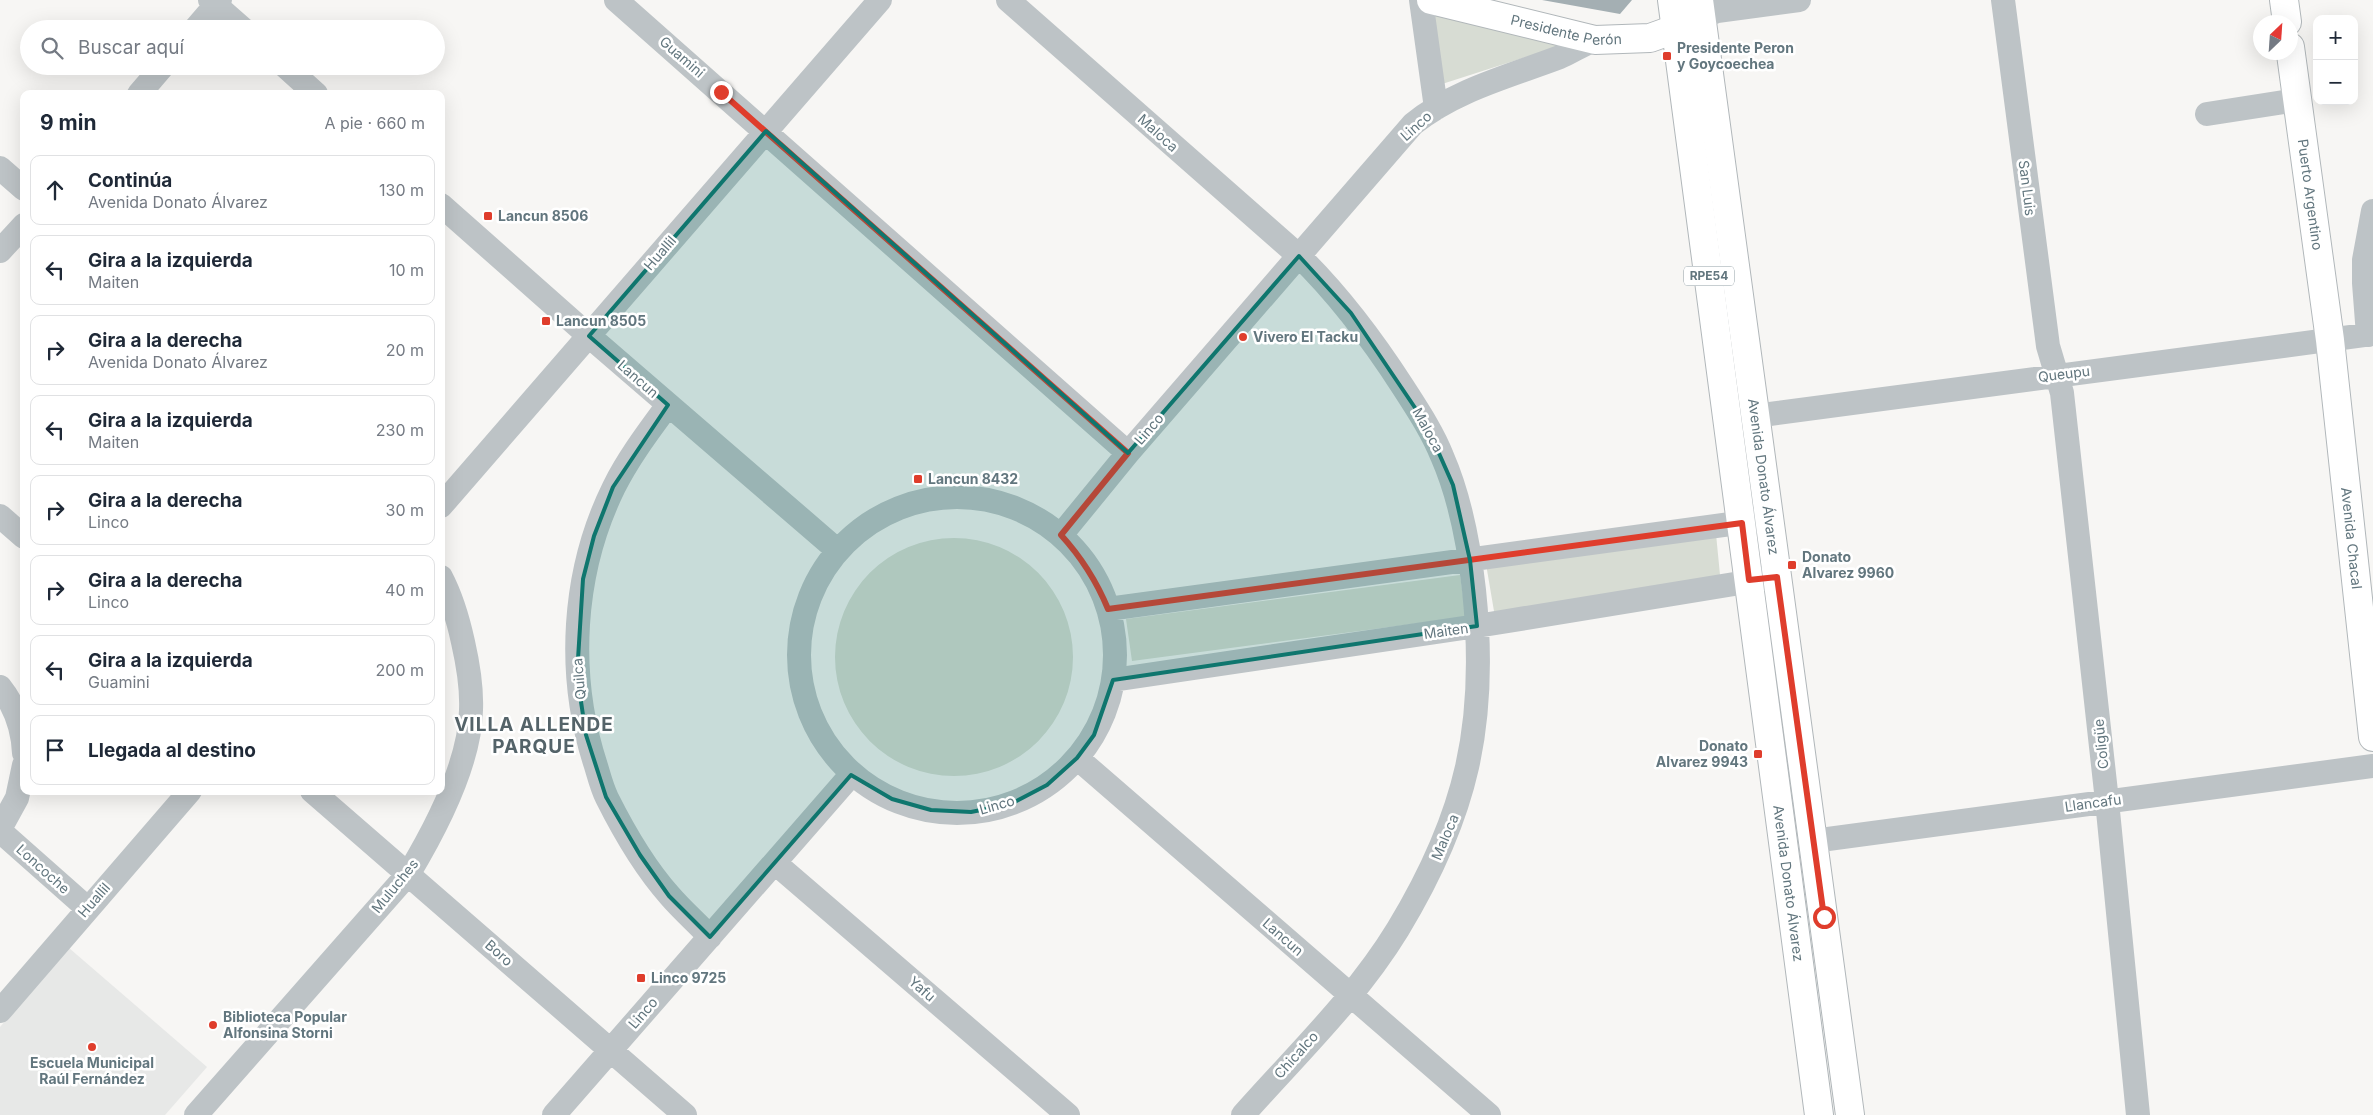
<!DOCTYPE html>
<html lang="es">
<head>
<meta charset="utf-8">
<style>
	body { margin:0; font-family:Inter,sans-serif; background:#f6f6f7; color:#1f2937 }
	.controls { position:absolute; right:15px; top:15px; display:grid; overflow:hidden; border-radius:10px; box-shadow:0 5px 20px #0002 }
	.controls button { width:45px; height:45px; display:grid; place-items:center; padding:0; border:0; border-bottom:1px solid #e0e1e3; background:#fff; color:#1f2937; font:25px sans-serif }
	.compass { position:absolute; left:2253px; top:15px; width:45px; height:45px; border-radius:50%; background:#fff; box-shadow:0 5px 20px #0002; rotate:25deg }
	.stop { position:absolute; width:15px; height:15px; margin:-11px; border:4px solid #df3d2c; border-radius:50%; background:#fff }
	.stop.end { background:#df3d2c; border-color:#fff; box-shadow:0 1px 5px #0008 }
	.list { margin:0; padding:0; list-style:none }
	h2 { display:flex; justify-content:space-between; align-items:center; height:65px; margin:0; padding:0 20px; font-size:21px }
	h2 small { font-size:16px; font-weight:400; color:#747a83 }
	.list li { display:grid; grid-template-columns:32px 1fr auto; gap:15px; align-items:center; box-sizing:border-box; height:70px; margin:0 10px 10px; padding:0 10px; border:1px solid #e0e1e3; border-radius:10px }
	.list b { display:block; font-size:19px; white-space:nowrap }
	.list p { margin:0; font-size:16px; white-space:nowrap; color:#747a83 }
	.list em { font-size:16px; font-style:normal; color:#747a83 }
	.icon { flex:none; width:28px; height:28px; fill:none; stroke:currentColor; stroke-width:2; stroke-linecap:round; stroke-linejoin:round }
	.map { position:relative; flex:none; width:2373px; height:1115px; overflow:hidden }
	.search { position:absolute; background:#fff; box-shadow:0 5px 20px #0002; left:20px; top:20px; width:425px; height:55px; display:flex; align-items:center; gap:12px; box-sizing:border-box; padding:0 18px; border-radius:28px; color:#747a83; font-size:19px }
	.panel { position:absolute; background:#fff; box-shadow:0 5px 20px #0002; left:20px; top:90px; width:425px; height:705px; border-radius:10px }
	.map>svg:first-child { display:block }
	.built { fill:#e7e8e7 }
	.green { fill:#d7dcd3 }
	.building { fill:#a4afb3 }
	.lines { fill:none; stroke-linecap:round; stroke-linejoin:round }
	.major-casing { stroke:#b1b7ba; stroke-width:30 }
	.minor { stroke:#bdc3c6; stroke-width:24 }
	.major { stroke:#fff; stroke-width:28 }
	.route { stroke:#df3d2c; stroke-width:6 }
	.marked { fill:#0f766e; fill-opacity:0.2; stroke:#0f766e; stroke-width:4; stroke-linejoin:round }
	.poi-dot { fill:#df3d2c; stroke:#fff; stroke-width:2 }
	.labels { text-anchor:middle; stroke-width:5; stroke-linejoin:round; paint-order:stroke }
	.shield { fill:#fff; stroke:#919fa5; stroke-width:1 }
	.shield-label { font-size:12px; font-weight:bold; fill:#62767e }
	.street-label { font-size:14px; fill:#62767e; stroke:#fff }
	.poi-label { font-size:14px; font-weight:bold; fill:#62767e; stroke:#fff; text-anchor:start }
	.district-label { font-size:19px; font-weight:bold; letter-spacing:1px; fill:#546369; stroke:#fff }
</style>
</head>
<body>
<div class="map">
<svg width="2373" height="1115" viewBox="0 0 2373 1115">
	<rect width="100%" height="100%" fill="#f7f6f4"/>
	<path class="built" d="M69 948 207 1067 165 1115H0V1027Z"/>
	<path class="green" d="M1430 0 1570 43 1439 85Z
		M1716 534 1720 575 1495 617 1486 564Z
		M835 657a119 119 0 1 1 238 0a119 119 0 1 1-238 0Z
		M1460 575 1466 617 1132 661 1126 619Z"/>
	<path class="building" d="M1542 0H1632L1620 14Z"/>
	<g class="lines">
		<g class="major-casing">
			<g id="major">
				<path id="s1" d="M1431 0 1595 40 1650 38 1675 29"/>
				<path id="s2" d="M1672 0 1819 1115"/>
				<path id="s3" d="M1699 0 1850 1115"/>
				<path d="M2284 0 2287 22"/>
				<path id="s4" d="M2290 47 2330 340 2373 737"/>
			</g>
		</g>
		<path class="minor" d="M210 0 243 29
			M616 0 1128 453
			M1008 0 1299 256C1339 295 1372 339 1403 387 1417 409 1432 431 1442 456 1460 497 1469 545 1474 590 1488 723 1467 815 1398 929 1356 998 1296 1055 1243 1115
			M1421 0 1436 108
			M2003 0 2048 346 2062 393 2107 801 2138 1115
			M1686 24 1717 11 1799 0
			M195 29 220 0
			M285 66 316 94
			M139 94 163 66
			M2207 114 2297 100
			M0 168 24 189
			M441 205 589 336 837 550
			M0 251 24 225
			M2368 335 2364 283V260L2373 211
			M668 405C649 431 629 457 614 487 572 572 566 675 596 766 599 776 602 788 607 798 624 832 645 868 670 896 682 910 697 923 710 937
			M1755 416 2373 334
			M799 655a158 158 0 1 1 316 0a158 158 0 1 1-316 0Z
			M441 506 880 0
			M0 516 24 537
			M1061 535 1128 453 1413 124C1455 90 1510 76 1560 57 1572 52 1583 44 1595 40
			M1108 609 1760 520
			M1113 680 1477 626 1777 577
			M0 687C15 706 23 730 24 753
			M1077 758 1489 1115
			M312 791 685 1115
			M0 829 17 798 24 765
			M0 831 87 908
			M1813 841 2373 766
			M775 863 1068 1115
			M0 1011 190 791
			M196 1115 409 873C436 828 470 764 471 710 472 687 468 664 463 642 458 619 452 598 441 577
			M554 1115 851 775"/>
		<use href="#major" class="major"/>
	</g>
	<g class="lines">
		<path class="route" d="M721 92 1128 453 1061 535C1082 558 1096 580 1108 609L1742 523 1749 580 1777 577 1824 917"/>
	</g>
	<path class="marked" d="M766 131 1128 453 1299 256 1351 313 1426 424 1453 485 1470 560 1477 626 1113 680 1094 735 1077 758 1047 785 1011 804 971 812 931 810 892 799 851 775 710 937 669 896 640 855 606 797 586 735 577 675 583 579 594 536 613 487 668 405 589 336Z"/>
	<g class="poi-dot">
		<rect x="1662" y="51" width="10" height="10" rx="2.5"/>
		<rect x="483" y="211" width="10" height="10" rx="2.5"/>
		<rect x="541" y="316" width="10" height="10" rx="2.5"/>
		<circle cx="1243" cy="337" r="5"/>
		<rect x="913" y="474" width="10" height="10" rx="2.5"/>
		<rect x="1787" y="560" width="10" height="10" rx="2.5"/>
		<rect x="1753" y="749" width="10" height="10" rx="2.5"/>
		<rect x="636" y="973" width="10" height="10" rx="2.5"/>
		<circle cx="213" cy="1025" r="5"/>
		<circle cx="92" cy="1047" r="5"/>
	</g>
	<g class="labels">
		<rect class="shield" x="1684" y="266.5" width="50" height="19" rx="4"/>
		<g class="shield-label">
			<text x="1709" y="280">RPE54</text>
		</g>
		<g class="street-label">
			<text dy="5" stroke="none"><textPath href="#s1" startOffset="139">Presidente Perón</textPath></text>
			<text transform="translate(682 57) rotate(41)" y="5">Guamini</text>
			<text transform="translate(1416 126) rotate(-42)" y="5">Linco</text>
			<text transform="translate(1158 133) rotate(42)" y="5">Maloca</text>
			<text transform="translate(2027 188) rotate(83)" y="5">San Luis</text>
			<text dy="5" stroke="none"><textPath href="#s4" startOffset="149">Puerto Argentino</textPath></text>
			<text transform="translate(660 253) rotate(-49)" y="5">Huallil</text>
			<text transform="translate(2064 374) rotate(-7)" y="5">Queupu</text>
			<text transform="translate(638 379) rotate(41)" y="5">Lancun</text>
			<text transform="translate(1149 429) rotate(-49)" y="5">Linco</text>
			<text transform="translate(1428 430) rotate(61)" y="5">Maloca</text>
			<text dy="5" stroke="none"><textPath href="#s3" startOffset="481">Avenida Donato Álvarez</textPath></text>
			<text dy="5" stroke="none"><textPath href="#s4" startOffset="495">Avenida Chacal</textPath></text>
			<text transform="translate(1446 631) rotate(-8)" y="5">Maiten</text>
			<text transform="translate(579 679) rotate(-95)" y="5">Quilca</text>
			<text transform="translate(2101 744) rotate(-96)" y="5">Coligüe</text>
			<text transform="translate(2093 803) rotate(-8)" y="5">Llancafu</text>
			<text transform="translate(997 805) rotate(-16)" y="5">Linco</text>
			<text transform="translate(1445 837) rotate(-67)" y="5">Maloca</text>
			<text transform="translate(43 869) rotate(42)" y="5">Loncoche</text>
			<text dy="5" stroke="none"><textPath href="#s2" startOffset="891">Avenida Donato Álvarez</textPath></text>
			<text transform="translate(395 886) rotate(-51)" y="5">Muluches</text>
			<text transform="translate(94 900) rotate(-49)" y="5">Huallil</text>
			<text transform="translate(1283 937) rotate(41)" y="5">Lancun</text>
			<text transform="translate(499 953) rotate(41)" y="5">Boro</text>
			<text transform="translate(922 989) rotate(41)" y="5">Yafu</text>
			<text transform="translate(643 1013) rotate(-49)" y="5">Linco</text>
			<text transform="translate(1296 1055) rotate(-48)" y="5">Chicalco</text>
		</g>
		<g class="poi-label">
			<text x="1677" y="53">Presidente Peron<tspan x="1677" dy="16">y Goycoechea</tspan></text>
			<text x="498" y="221">Lancun 8506</text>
			<text x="556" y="326">Lancun 8505</text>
			<text x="1253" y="342">Vivero El Tacku</text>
			<text x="928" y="484">Lancun 8432</text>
			<text x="1802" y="562">Donato<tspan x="1802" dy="16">Alvarez 9960</tspan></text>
			<text x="1748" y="751" text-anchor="end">Donato<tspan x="1748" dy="16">Alvarez 9943</tspan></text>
			<text x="651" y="983">Linco 9725</text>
			<text x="223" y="1022">Biblioteca Popular<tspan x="223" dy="16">Alfonsina Storni</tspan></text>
			<text x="92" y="1068" text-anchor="middle">Escuela Municipal<tspan x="92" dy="16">Raúl Fernández</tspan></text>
		</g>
		<g class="district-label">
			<text x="534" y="731">VILLA ALLENDE<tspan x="534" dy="22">PARQUE</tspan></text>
		</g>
	</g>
</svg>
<div class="controls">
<button>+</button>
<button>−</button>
</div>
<svg class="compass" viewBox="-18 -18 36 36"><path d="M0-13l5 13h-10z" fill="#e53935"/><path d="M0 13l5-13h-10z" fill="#747a83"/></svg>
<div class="stop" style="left:1824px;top:917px"></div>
<div class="stop end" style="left:721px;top:92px"></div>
<div class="search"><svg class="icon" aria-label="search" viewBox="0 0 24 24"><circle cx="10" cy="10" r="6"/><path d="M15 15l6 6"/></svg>Buscar aquí</div>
<section class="panel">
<h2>9 min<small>A pie · 660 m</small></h2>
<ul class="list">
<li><svg class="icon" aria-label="ahead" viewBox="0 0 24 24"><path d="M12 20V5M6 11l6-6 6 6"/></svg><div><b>Continúa</b><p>Avenida Donato Álvarez</p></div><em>130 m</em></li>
<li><svg class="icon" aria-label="left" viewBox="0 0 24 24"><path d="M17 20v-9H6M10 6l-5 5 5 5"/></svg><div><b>Gira a la izquierda</b><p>Maiten</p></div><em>10 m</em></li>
<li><svg class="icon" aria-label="right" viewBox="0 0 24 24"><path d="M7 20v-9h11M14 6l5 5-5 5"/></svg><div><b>Gira a la derecha</b><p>Avenida Donato Álvarez</p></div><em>20 m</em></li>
<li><svg class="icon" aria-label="left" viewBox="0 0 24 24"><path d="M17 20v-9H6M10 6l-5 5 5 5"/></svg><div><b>Gira a la izquierda</b><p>Maiten</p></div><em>230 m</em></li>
<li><svg class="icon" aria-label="right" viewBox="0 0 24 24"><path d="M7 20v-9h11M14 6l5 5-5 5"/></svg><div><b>Gira a la derecha</b><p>Linco</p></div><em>30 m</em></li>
<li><svg class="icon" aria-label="right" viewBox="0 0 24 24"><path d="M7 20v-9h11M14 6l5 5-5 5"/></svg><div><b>Gira a la derecha</b><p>Linco</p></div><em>40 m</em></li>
<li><svg class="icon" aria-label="left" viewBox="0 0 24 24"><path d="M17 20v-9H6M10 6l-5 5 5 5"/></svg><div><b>Gira a la izquierda</b><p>Guamini</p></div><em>200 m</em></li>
<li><svg class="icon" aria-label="arrive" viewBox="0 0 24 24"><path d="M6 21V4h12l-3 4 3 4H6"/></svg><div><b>Llegada al destino</b></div></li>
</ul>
</section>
</div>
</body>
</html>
